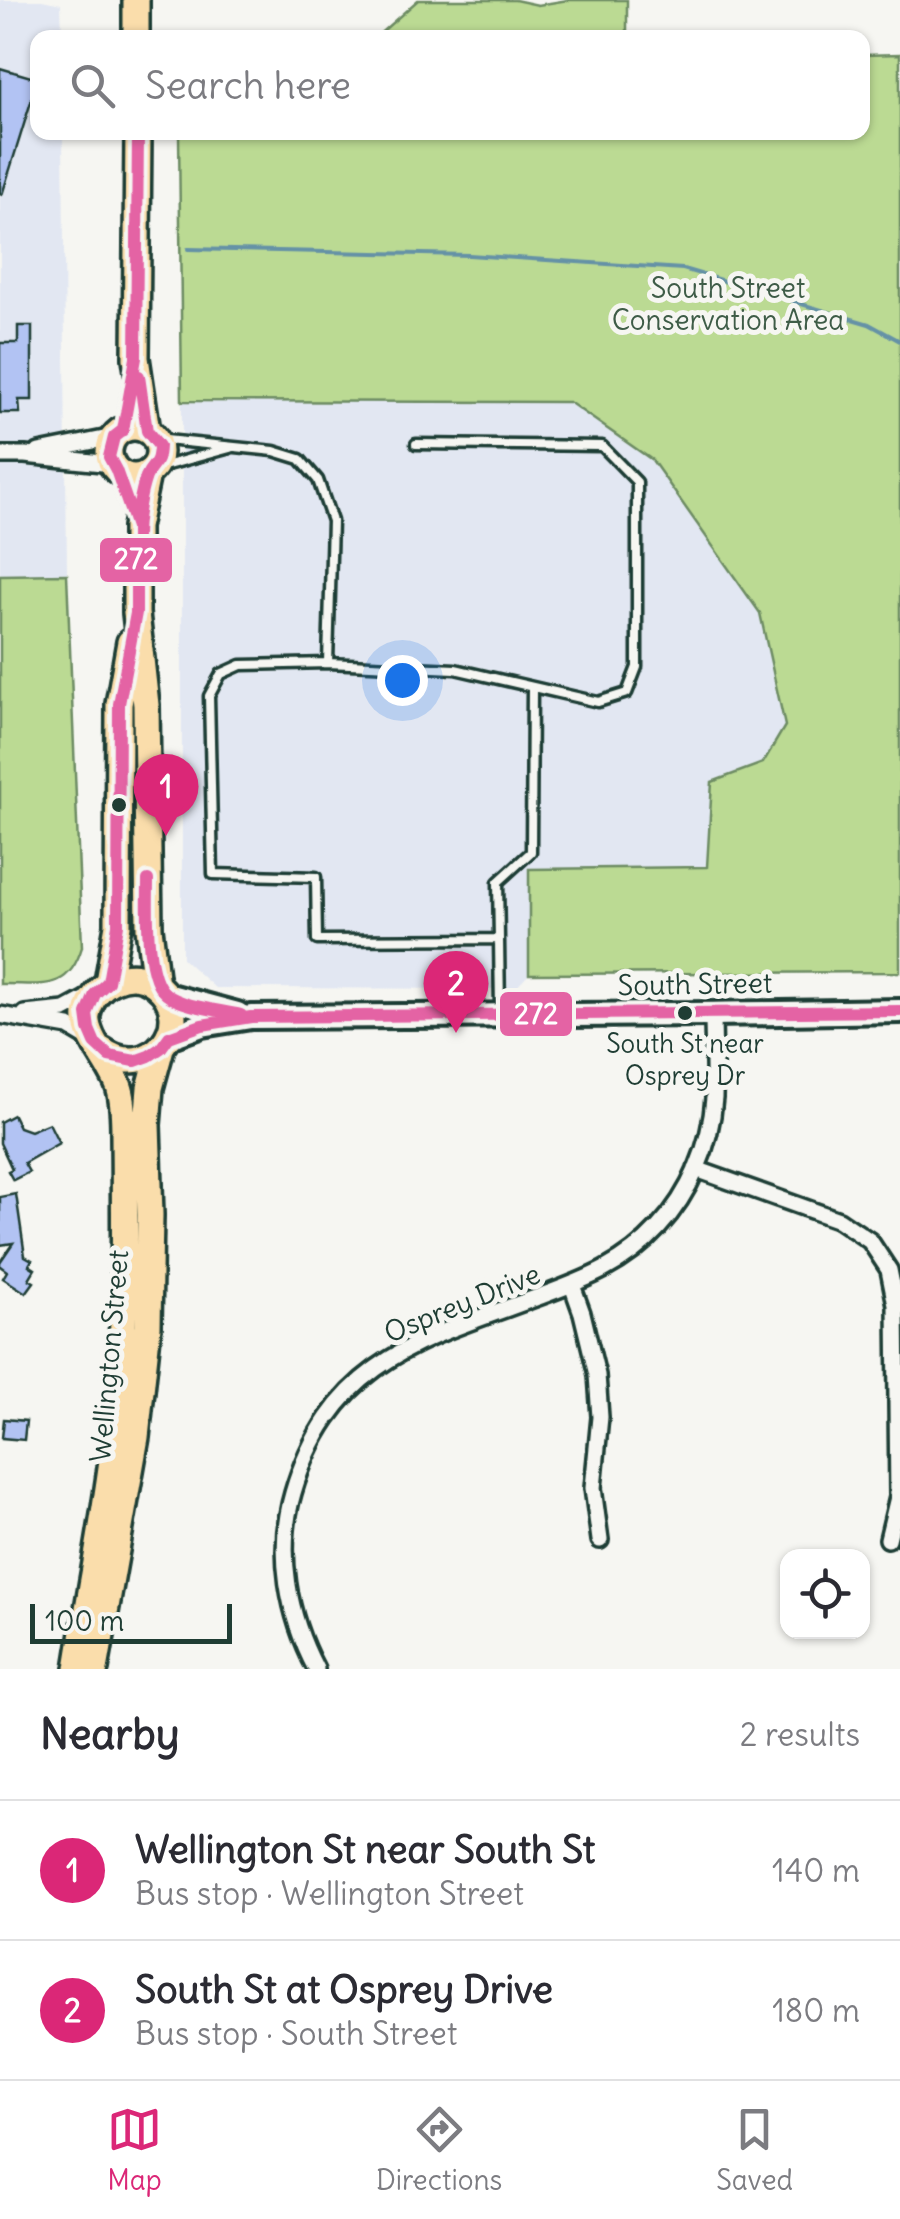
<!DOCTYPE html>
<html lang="en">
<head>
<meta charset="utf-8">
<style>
	body { margin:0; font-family:Delius,sans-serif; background:#f2f2f3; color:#2b2b33 }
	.controls { position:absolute; right:30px; bottom:30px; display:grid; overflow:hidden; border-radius:20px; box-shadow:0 2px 8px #0004 }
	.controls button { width:90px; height:90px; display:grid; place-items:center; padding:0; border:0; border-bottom:2px solid #e1e1e2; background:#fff; color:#2b2b33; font:50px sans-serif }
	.scale { position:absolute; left:30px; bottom:25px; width:202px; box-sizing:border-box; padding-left:10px; border:5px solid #1f3d34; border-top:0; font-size:28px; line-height:35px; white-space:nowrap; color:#1f3d34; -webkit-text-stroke:8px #f6f6f2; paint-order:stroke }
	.you { position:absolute; left:402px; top:680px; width:35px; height:35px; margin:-25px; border:8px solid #fff; border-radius:50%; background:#1a73e8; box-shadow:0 0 0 15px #1a73e833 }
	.badge { display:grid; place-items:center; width:65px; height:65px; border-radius:50%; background:#db2777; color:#fff; font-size:32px; font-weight:700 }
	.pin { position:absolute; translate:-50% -82px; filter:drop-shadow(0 2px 5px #0008) }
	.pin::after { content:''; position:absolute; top:52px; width:35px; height:30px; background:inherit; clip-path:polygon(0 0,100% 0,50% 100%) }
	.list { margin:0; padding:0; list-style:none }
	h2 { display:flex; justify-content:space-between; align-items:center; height:130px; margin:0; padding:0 40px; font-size:42px }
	h2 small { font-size:32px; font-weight:400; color:#7c7c81 }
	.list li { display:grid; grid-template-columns:65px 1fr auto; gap:30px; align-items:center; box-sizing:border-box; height:140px; padding:0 40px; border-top:2px solid #e1e1e2 }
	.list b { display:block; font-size:38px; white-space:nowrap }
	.list p { margin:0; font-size:32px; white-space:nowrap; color:#7c7c81 }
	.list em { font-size:32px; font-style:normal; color:#7c7c81 }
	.icon { flex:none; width:55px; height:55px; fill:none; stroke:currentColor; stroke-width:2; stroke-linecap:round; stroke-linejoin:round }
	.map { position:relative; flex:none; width:900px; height:1669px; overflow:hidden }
	.search { position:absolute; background:#fff; box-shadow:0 2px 8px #0004; left:30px; right:30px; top:30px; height:110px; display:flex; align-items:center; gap:25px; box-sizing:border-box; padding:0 35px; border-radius:20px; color:#7c7c81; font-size:38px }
	.sheet { height:410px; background:#fff }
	nav { display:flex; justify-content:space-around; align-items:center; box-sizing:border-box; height:140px; border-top:2px solid #e1e1e2; background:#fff; font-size:28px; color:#7c7c81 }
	nav a { display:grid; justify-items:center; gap:5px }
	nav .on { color:#db2777 }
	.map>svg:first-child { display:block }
	.built { fill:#e2e7f2 }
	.green { fill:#bbda93; stroke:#6d8c64; stroke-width:2.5 }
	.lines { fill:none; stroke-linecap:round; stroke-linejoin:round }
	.stream { stroke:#6592a6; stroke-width:4 }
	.building { fill:#b2c3f3; stroke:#1f3d34; stroke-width:2.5 }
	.lane-casing { stroke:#1f3d34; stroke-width:15 }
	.street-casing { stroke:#1f3d34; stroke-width:22 }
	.secondary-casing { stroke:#1f3d34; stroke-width:30 }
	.primary-casing { stroke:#1f3d34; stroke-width:32 }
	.lane { stroke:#f6f6f2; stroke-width:8 }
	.street { stroke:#f6f6f2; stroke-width:15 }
	.secondary { stroke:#f6f6f2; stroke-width:22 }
	.primary { stroke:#faddab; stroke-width:25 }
	.bus-1-casing { stroke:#f6f6f2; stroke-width:20 }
	.bus-1 { stroke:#e463a4; stroke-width:12 }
	.bus-dot { fill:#1f3d34; stroke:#f6f6f2; stroke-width:4 }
	.labels { text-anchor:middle; stroke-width:10; stroke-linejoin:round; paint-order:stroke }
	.bus-label { font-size:26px; fill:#1f3d34; stroke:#f6f6f2 }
	.park-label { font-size:28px; fill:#3e5c47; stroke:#f6f6f2 }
	.street-label { font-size:28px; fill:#1f3d34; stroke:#f6f6f2 }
	.line-badge { stroke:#f6f6f2; stroke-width:4 }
	.badge-label { font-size:28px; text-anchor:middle; font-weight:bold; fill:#fff }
</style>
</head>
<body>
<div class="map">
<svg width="900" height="1669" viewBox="0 0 900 1669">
	<rect width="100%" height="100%" fill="#f6f6f2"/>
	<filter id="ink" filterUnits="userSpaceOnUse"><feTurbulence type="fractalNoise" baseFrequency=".01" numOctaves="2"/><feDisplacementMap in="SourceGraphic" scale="20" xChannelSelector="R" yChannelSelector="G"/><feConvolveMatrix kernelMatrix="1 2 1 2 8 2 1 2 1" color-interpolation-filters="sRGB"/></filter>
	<g filter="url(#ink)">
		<path class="built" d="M0 0H42L61 4 62 37 38 38V132L63 133 67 574 0 575Z
			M182 401 569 402 652 460 760 613 785 725 763 763 713 782 707 868 529 869V974L515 989 215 988 182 958Z"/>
		<path class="green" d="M418 0H515L538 5 568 0H627V37H376Z
			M900 54V972L529 974V869L707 867 712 782 763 763 785 726 760 613 652 460 569 402 182 401 179 133 862 132 863 55Z
			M67 574 82 947C68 994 41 983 0 984V575Z"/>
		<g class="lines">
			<path class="stream" d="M188 249 469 255 683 269 869 324 900 341"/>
		</g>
		<path class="building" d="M0 68 38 79 2 195 0 194Z
			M18 326H32V400H19L20 413H0V343H18Z
			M13 1115 19 1127 30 1131 49 1123 59 1143 24 1163 29 1172 13 1180 8 1171 12 1169 0 1143V1122Z
			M16 1194 25 1256 32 1260 29 1265 35 1269 29 1279 34 1282 26 1293 3 1278 7 1271 0 1266V1262L13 1243 0 1245V1197Z
			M4 1419 26 1421 24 1440 2 1438Z"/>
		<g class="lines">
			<g class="lane-casing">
				<path id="lane" d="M156 439 274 451 300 459 318 480 332 521 328 663
					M416 444 602 446 637 482V667L627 693 598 702 455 669 328 663 241 665 221 674 209 696 213 874 316 877 317 940 499 939 500 1011
					M153 469 230 448
					M499 939 498 882 531 852 532 687"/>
			</g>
			<g class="street-casing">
				<path id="street" d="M39 452 114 437
					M0 455H25L112 464
					M25 1014 65 1010 93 995
					M0 1015 69 1027 91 1040
					M696 1169 839 1220 870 1241 889 1270 896 1305 898 1497 888 1539
					M572 1285 582 1313 597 1375 600 1417 593 1488 600 1540
					M316 1669C288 1616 276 1551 293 1493 332 1359 424 1339 541 1296 587 1279 624 1265 658 1228 690 1194 711 1145 714 1098 715 1070 713 1042 713 1014"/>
			</g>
			<g class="secondary-casing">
				<path id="secondary" d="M166 995 237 1014
					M169 1037 202 1025 251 1017 713 1014 900 1011"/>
			</g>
			<g class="primary-casing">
				<path id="primary" d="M136 0V38
					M138 132 136 358 147 431
					M109 452a25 25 0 1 1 50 0a25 25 0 1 1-50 0Z
					M147 474 136 527V613L146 705 149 928 156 985
					M108 982 118 925 119 704 130 642
					M78 1669C90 1592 106 1515 115 1437 126 1337 125 1235 124 1135 124 1121 124 1104 120 1090 114 1066 84 1038 87 1015 92 983 131 964 156 985 200 1020 150 1085 102 1050
					M95 1669 136 1437 148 1326 150 1215 147 1125 150 1088 161 1048"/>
			</g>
			<use href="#lane" class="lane"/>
			<use href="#street" class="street"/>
			<use href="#secondary" class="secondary"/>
			<use href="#primary" class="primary"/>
			<g class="bus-1-casing">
				<path id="bus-1" d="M138 132 136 358 123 430 114 437 109 457 116 470 136 527V613L119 704 118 925 108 982 95 994 87 1014 89 1029 95 1043 109 1056 135 1061 149 1056 161 1048 169 1037 202 1025 251 1017 900 1011
					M136 538C136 520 140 494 146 477 153 461 158 468 159 446L147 431 139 376
					M148 880C148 906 144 977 166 994 182 1007 220 1010 241 1015"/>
			</g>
			<use href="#bus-1" class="bus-1"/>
		</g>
	</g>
	<g class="bus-dot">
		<circle cx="119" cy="805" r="9"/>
		<circle cx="685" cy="1013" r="9"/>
	</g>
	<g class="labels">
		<g class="bus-label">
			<text x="685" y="1053">South St near<tspan x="685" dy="32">Osprey Dr</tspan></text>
		</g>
		<g class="park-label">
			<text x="728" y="298">South Street<tspan x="728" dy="32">Conservation Area</tspan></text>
		</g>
		<g class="street-label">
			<text transform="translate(695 984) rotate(-1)" y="10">South Street</text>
			<text transform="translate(462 1303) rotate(-22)" y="10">Osprey Drive</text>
			<text transform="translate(109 1356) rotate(-85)" y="10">Wellington Street</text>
		</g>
	</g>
	<g class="line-badge">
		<rect x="98" y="536" width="76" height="48" rx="10" fill="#e463a4"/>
		<rect x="498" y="990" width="76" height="48" rx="10" fill="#e463a4"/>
	</g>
	<g class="badge-label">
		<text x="136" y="569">272</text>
		<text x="536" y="1024">272</text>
	</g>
</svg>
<div class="controls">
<button><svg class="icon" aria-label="locate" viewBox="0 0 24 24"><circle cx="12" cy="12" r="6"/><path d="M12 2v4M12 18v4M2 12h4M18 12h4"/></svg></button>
</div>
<div class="scale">100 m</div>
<div class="you"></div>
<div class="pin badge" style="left:166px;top:836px">1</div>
<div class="pin badge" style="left:456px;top:1033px">2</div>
<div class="search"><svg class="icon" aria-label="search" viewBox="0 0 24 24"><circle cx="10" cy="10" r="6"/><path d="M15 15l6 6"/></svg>Search here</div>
</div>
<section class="sheet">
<h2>Nearby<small>2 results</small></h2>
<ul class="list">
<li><span class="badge">1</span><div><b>Wellington St near South St</b><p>Bus stop · Wellington Street</p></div><em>140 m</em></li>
<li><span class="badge">2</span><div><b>South St at Osprey Drive</b><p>Bus stop · South Street</p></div><em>180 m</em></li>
</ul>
</section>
<nav>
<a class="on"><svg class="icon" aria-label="map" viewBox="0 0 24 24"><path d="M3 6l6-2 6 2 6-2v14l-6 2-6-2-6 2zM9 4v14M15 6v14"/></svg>Map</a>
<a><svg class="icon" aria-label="directions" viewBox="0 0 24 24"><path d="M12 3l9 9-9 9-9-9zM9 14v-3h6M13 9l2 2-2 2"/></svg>Directions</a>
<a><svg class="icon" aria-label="saved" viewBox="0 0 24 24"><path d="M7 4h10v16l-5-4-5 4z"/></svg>Saved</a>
</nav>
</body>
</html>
